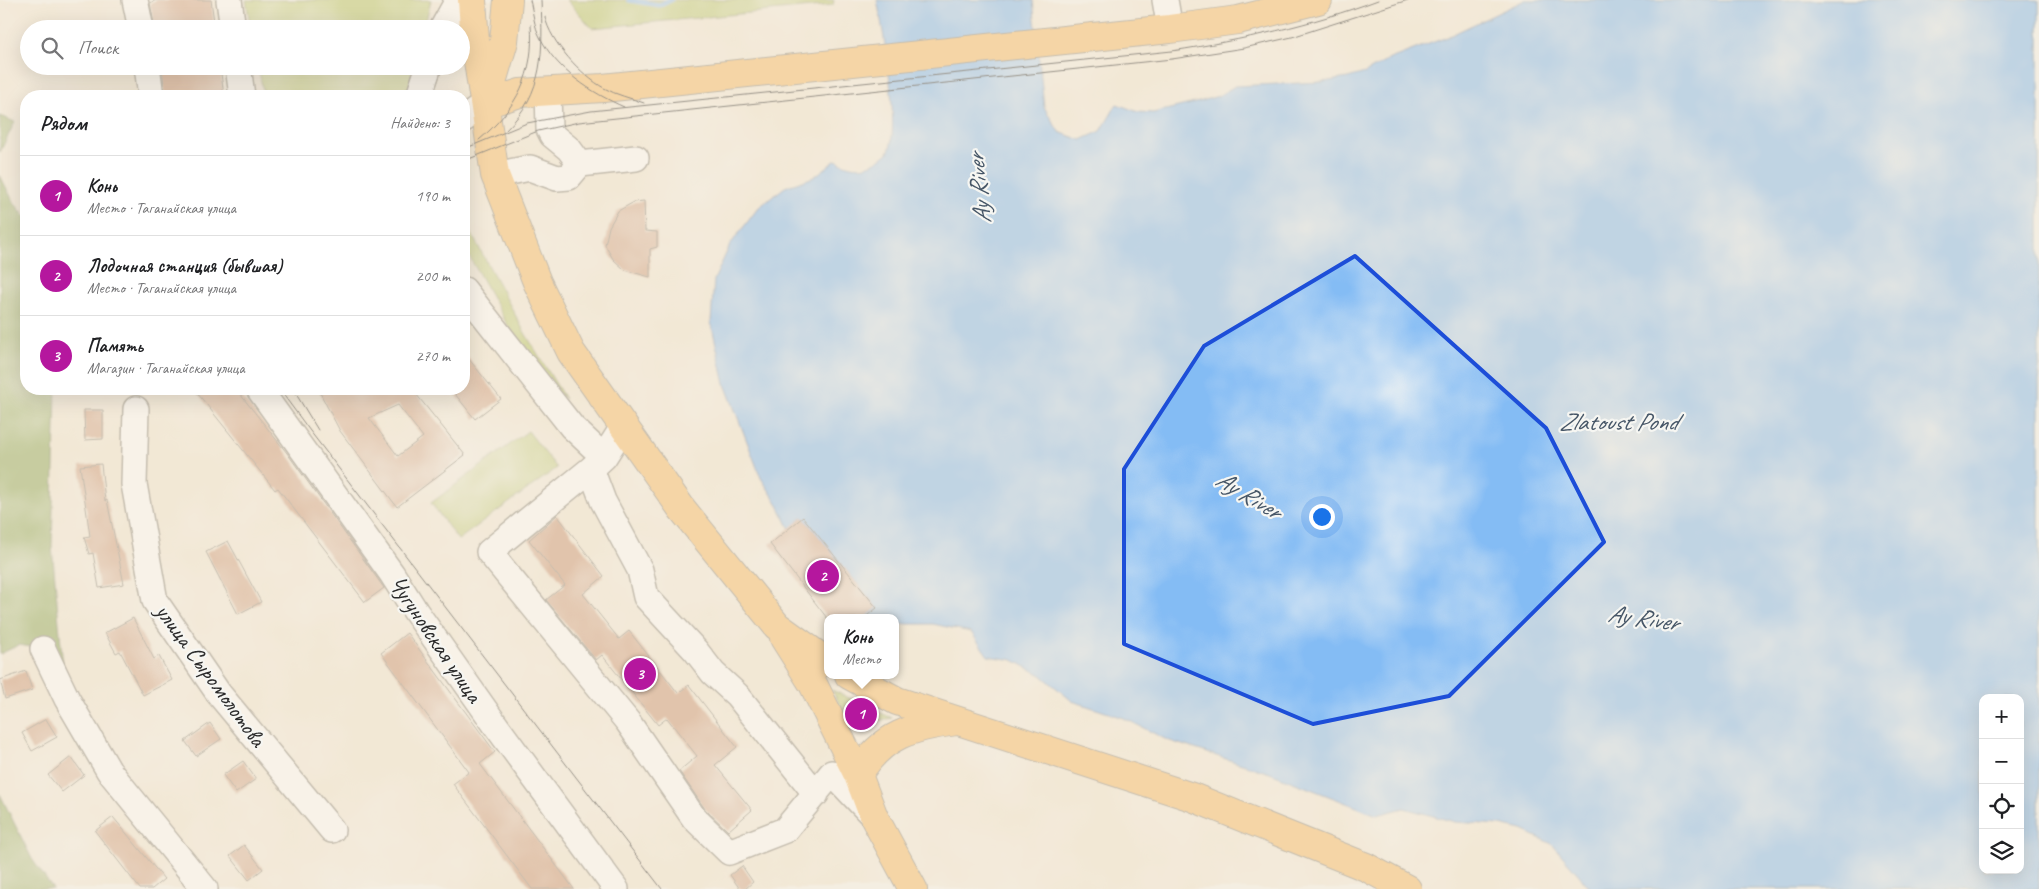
<!DOCTYPE html>
<html lang="ru">
<head>
<meta charset="utf-8">
<style>
	body { margin:0; font-family:Caveat,sans-serif; background:#f2f2f2; color:#202124 }
	.controls { position:absolute; right:15px; bottom:15px; display:grid; overflow:hidden; border-radius:10px; box-shadow:0 5px 20px #0002 }
	.controls button { width:45px; height:45px; display:grid; place-items:center; padding:0; border:0; border-bottom:1px solid #e0e0e0; background:#fff; color:#202124; font:25px sans-serif }
	.you { position:absolute; left:1321px; top:516px; width:18px; height:18px; margin:-12px; border:4px solid #fff; border-radius:50%; background:#1a73e8; box-shadow:0 0 0 8px #1a73e833 }
	.badge { display:grid; place-items:center; width:32px; height:32px; border-radius:50%; background:#b5179e; color:#fff; font-size:16px; font-weight:700 }
	.pin { position:absolute; translate:-50% -50%; border:2px solid #fff; box-shadow:0 1px 5px #0006 }
	.popup { position:absolute; left:824px; top:614px; width:75px; height:65px; box-sizing:border-box; display:grid; place-content:center; border-radius:10px; background:#fff; filter:drop-shadow(0 1px 4px #0005); font-size:16px; white-space:nowrap; color:#757577 }
	.popup b { font-size:19px; color:#202124 }
	.popup::after { content:''; position:absolute; left:50%; top:100%; margin-left:-10px; border:10px solid transparent; border-top-color:#fff }
	.list { margin:0; padding:0; list-style:none }
	h2 { display:flex; justify-content:space-between; align-items:center; height:65px; margin:0; padding:0 20px; font-size:21px }
	h2 small { font-size:16px; font-weight:400; color:#757577 }
	.list li { display:grid; grid-template-columns:32px 1fr auto; gap:15px; align-items:center; box-sizing:border-box; height:80px; padding:0 20px; border-top:1px solid #e0e0e0 }
	.list b { display:block; font-size:19px; white-space:nowrap }
	.list p { margin:0; font-size:16px; white-space:nowrap; color:#757577 }
	.list em { font-size:16px; font-style:normal; color:#757577 }
	.icon { flex:none; width:28px; height:28px; fill:none; stroke:currentColor; stroke-width:2; stroke-linecap:round; stroke-linejoin:round }
	.map { position:relative; flex:none; width:2039px; height:889px; overflow:hidden }
	.search { position:absolute; background:#fff; box-shadow:0 5px 20px #0002; left:20px; top:20px; width:450px; height:55px; display:flex; align-items:center; gap:12px; box-sizing:border-box; padding:0 18px; border-radius:28px; color:#757577; font-size:19px }
	.panel { position:absolute; background:#fff; box-shadow:0 5px 20px #0002; left:20px; top:90px; width:450px; height:305px; border-radius:20px }
	.map>svg:first-child { display:block }
	.green { fill:#b8c86b; stroke:#727a4b }
	.forest { fill:#92ac5f; stroke:#5e6c45 }
	.water { fill:#84bcf4; stroke:#587490; fill-rule:evenodd }
	.lines { fill:none; stroke-linecap:round; stroke-linejoin:round }
	.stream { stroke:#84bcf4; stroke-width:5 }
	.building { fill:#cd9a7a; fill-rule:evenodd }
	.minor-casing { stroke:#8e8a80; stroke-width:28 }
	.major-casing { stroke:#8e8a80; stroke-width:30 }
	.minor { stroke:#fff; stroke-width:25 }
	.major { stroke:#f9bf6d; stroke-width:28 }
	.tram { stroke:#2b2b2b; stroke-width:1 }
	.marked { fill:none; stroke:#1d4ed8; stroke-width:4; stroke-linejoin:round }
	.labels { text-anchor:middle; stroke-width:4.5; stroke-linejoin:round; paint-order:stroke }
	.street-label { font-size:24px; fill:#2b2b2b; stroke:#f6f6f2 }
	.water-label { font-size:25px; font-style:italic; fill:#465667; stroke:#f6f6f2 }
</style>
</head>
<body>
<div class="map">
<svg width="2039" height="889" viewBox="0 0 2039 889">
	<rect width="100%" height="100%" fill="#f6f6f2"/>
	<filter id="ink" filterUnits="userSpaceOnUse"><feTurbulence type="fractalNoise" baseFrequency=".02" numOctaves="2"/><feDisplacementMap in="SourceGraphic" scale="10" xChannelSelector="R" yChannelSelector="G"/><feConvolveMatrix kernelMatrix="1 2 1 2 8 2 1 2 1" color-interpolation-filters="sRGB"/></filter>
	<filter id="wash" filterUnits="userSpaceOnUse"><feTurbulence type="fractalNoise" baseFrequency=".0096" numOctaves="4" result="noise"/><feDisplacementMap in="SourceGraphic" scale="20" xChannelSelector="R" yChannelSelector="G"/><feGaussianBlur stdDeviation="1.12" result="paint"/><feColorMatrix in="noise" values="0 0 0 0 0 0 0 0 0 0 0 0 0 0 0 0 0 1.4 0 .05"/><feComposite in="paint" operator="in"/></filter>
	<g filter="url(#wash)">
		<rect width="100%" height="100%" fill="#f2e8d5"/>
		<path class="green" d="M246 0H431L424 29H251Z
			M567 0H834L833 5 592 28Z
			M258 66H414L407 96H264Z
			M464 220 525 333 565 399 534 373 464 247Z
			M528 431 557 468 458 540 431 503Z
			M832 690 892 718 851 726Z"/>
		<path class="forest" d="M0 116 15 122 0 152Z
			M0 175 13 201 26 218V389H56L52 547 65 688 43 649 19 645 0 654Z
			M0 794 32 859 53 889H0Z"/>
		<path class="water" d="M877 0H1033L1044 107 1059 132 1081 140 1101 131 1117 104 1138 112 1153 113 1199 102 1218 96 1235 86 1323 82 1348 78 1365 73 1390 59 1447 37 1525 0H2039V889H1591L1552 844 1522 830 1500 825 1455 822 1404 808 1377 815 1270 773 1167 740 1124 718 1072 701 1041 675 1013 660 988 656 971 632 933 624H895V618H864L877 608 803 517 790 529 776 501 761 478 725 384 711 322 714 280 730 245 758 208 785 187 814 177 836 160C850 168 864 170 879 160 881 158 886 155 888 153 901 130 883 28 877 0ZM1983 698H2020V870H1983Z"/>
		<g class="lines">
			<path class="stream" d="M629 0 659 5 671 0"/>
		</g>
		<g id="blocks">
			<path class="building" d="M156 0H211L215 29H155L150 3Z
				M162 66H220L224 96H165Z
				M644 201 645 231 657 232V247L650 249V277L625 270 613 259 605 245 609 227 618 211 634 202Z
				M464 353 501 399 475 419 451 389H464Z
				M194 389H236L287 453 384 588 365 602 278 488 275 490Z
				M318 389H412L465 455 397 507 340 431ZM398 405 423 437 398 456 369 418Z
				M84 410H103V439L85 440Z
				M101 464 105 501 107 500 124 584 99 588 93 553 89 554 84 537 90 536 80 466Z
				M557 515 604 576 583 594 619 639 629 631 678 693 689 685 737 747 715 765 752 810 728 831 705 809 679 771 697 756 667 718 658 725 602 655 596 660 546 600 565 585 529 540Z
				M803 517 877 608 864 618H827L770 544Z
				M228 541 261 602 238 614 206 552Z
				M133 618 154 659 159 656 172 680 143 695 120 651 116 653 105 633Z
				M407 633 495 752 480 764 574 889H532L453 784 469 772 381 653Z
				M26 671 32 690 5 699 0 680Z
				M46 719 57 737 32 751 22 733Z
				M210 723 221 739 196 756 185 741Z
				M71 757 84 775 62 792 48 775Z
				M243 761 256 779 236 793 223 775Z
				M113 817 164 879 152 889H140L95 831Z
				M244 845 263 869 249 880 230 856Z
				M742 866 753 882 745 889H740L730 875Z"/>
		</g>
	</g>
	<g filter="url(#ink)">
		<use href="#blocks" fill-opacity="0" stroke="#8e8a80" stroke-width="1"/>
		<g class="lines">
			<g class="minor-casing">
				<path id="minor" d="M135 0 141 29
					M229 0 233 29
					M1165 0 1170 29
					M442 29 458 0
					M147 66 151 96
					M238 66 242 96
					M548 91 549 129 552 135 569 149 580 164
					M419 96 429 66
					M464 119 485 104
					M495 175 530 168 557 178 569 177 580 164 636 158
					M464 290 572 427 604 457
					M259 389 392 574 416 612 497 727 616 889
					M136 409 134 484 155 601 219 694 332 830
					M623 427 604 457 591 469 489 552 628 722 694 818 729 852 785 830 832 773 870 813
					M591 469 603 501 640 570 646 597 696 651 713 673 737 695 816 794
					M43 649 67 699 109 771 205 889"/>
			</g>
			<g class="major-casing">
				<path id="major" d="M472 0 475 41 495 175 537 282 571 352 682 509 777 626 827 662
					M488 96 504 41 508 0
					M485 104 520 93 603 88 1170 29 1238 20 1318 0
					M784 638 813 684 858 775 874 817 913 889
					M849 675 897 701 1192 797 1366 867 1407 889
					M858 775C882 734 912 727 957 721"/>
			</g>
			<use href="#minor" class="minor"/>
			<use href="#major" class="major"/>
			<path class="tram" d="M530 0C533 12 534 26 540 37 556 70 592 93 624 107
				M545 17C550 42 582 76 604 88 616 95 631 98 644 103
				M506 130C545 92 543 51 541 0
				M479 140C517 108 535 74 531 25
				M464 149 527 123 591 111 1172 51C1243 40 1311 25 1378 0
				M464 161 538 131 579 122 1172 59 1244 48 1292 37 1408 0
				M282 389 285 397 310 431 662 889
				M293 389 318 430"/>
		</g>
	</g>
	<path d="M0 0H2039V889H0ZM1355 256 1546 428 1604 542 1449 696 1313 724 1124 644V469L1204 346Z" fill="#f2e8d5" fill-opacity=".55" fill-rule="evenodd"/>
	<path class="marked" d="M1355 256 1546 428 1604 542 1449 696 1313 724 1124 644V469L1204 346Z"/>
	<g class="labels">
		<g class="street-label">
			<text transform="translate(436 639) rotate(56)" y="8">Чугуновская улица</text>
			<text transform="translate(211 675) rotate(54)" y="8">улица Сыромолотова</text>
		</g>
		<g class="water-label">
			<text transform="translate(978 189) rotate(-96)" y="9">Ay River</text>
			<text x="1618" y="430">Zlatoust Pond</text>
			<text transform="translate(1249 494) rotate(31)" y="9">Ay River</text>
			<text transform="translate(1643 617) rotate(8)" y="9">Ay River</text>
		</g>
	</g>
</svg>
<div class="controls">
<button>+</button>
<button>−</button>
<button><svg class="icon" aria-label="locate" viewBox="0 0 24 24"><circle cx="12" cy="12" r="6"/><path d="M12 2v4M12 18v4M2 12h4M18 12h4"/></svg></button>
<button><svg class="icon" aria-label="layers" viewBox="0 0 24 24"><path d="M12 4l9 5-9 5-9-5zM3 14l9 5 9-5"/></svg></button>
</div>
<div class="you"></div>
<div class="pin badge" style="left:861px;top:714px">1</div>
<div class="popup"><b>Конь</b>Место</div>
<div class="pin badge" style="left:823px;top:576px">2</div>
<div class="pin badge" style="left:640px;top:674px">3</div>
<div class="search"><svg class="icon" aria-label="search" viewBox="0 0 24 24"><circle cx="10" cy="10" r="6"/><path d="M15 15l6 6"/></svg>Поиск</div>
<section class="panel">
<h2>Рядом<small>Найдено: 3</small></h2>
<ul class="list">
<li><span class="badge">1</span><div><b>Конь</b><p>Место · Таганайская улица</p></div><em>190 m</em></li>
<li><span class="badge">2</span><div><b>Лодочная станция (бывшая)</b><p>Место · Таганайская улица</p></div><em>200 m</em></li>
<li><span class="badge">3</span><div><b>Память</b><p>Магазин · Таганайская улица</p></div><em>270 m</em></li>
</ul>
</section>
</div>
</body>
</html>
